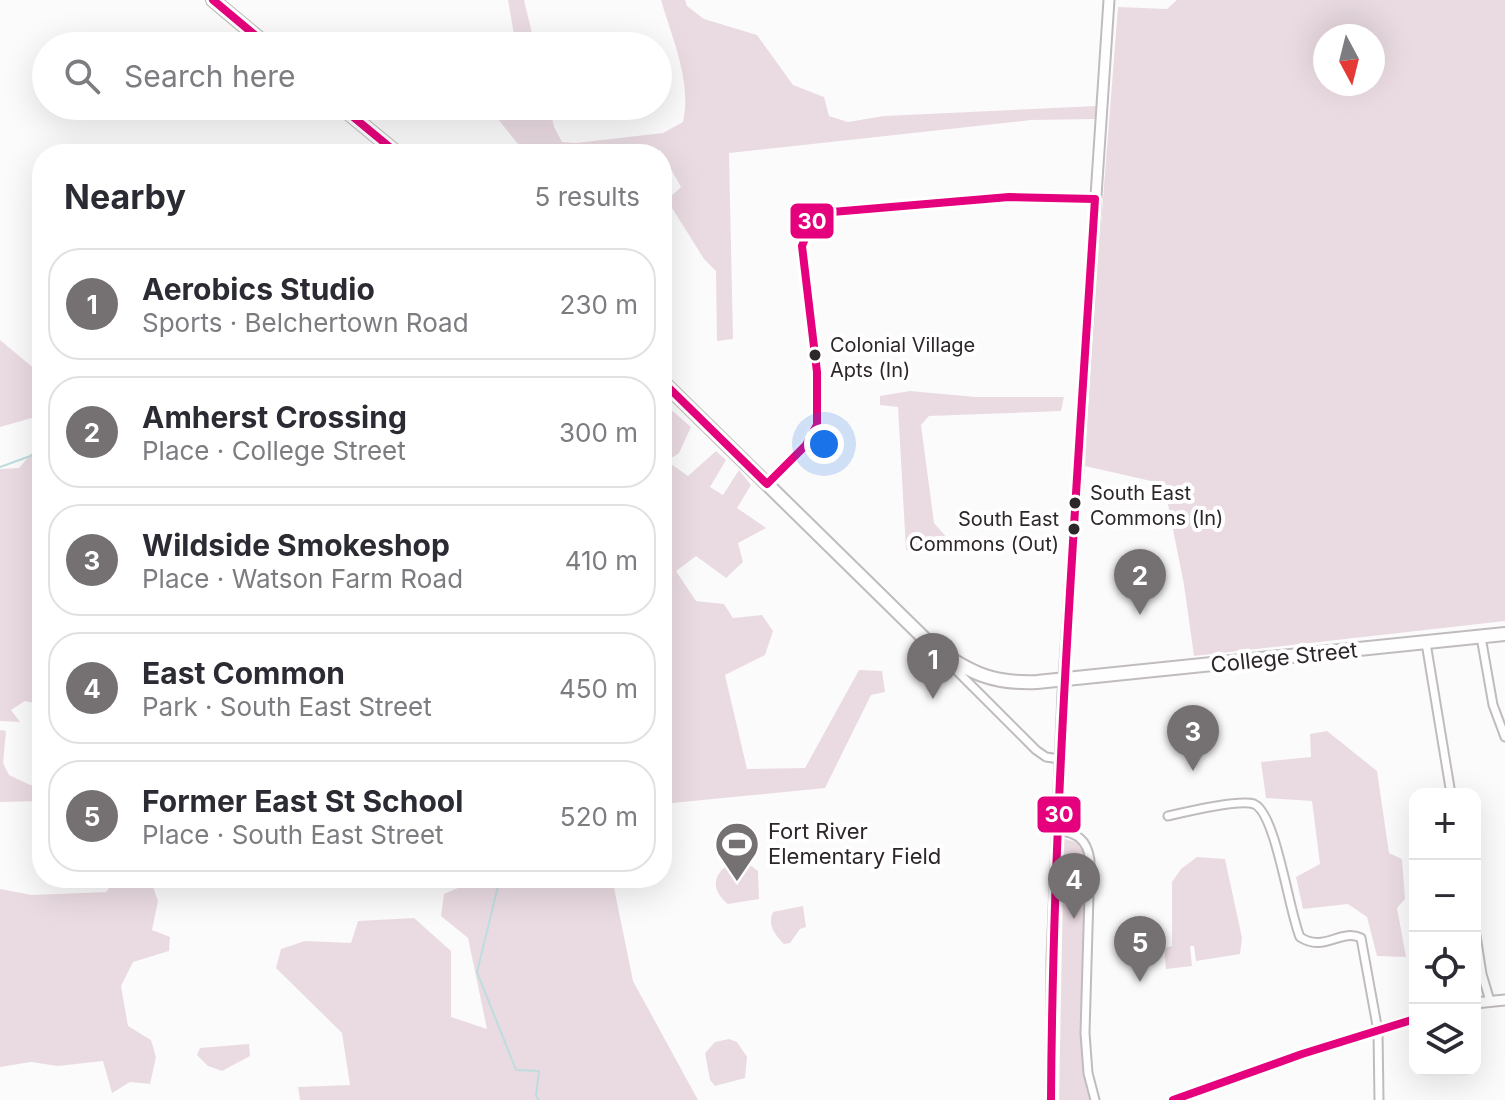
<!DOCTYPE html>
<html lang="en">
<head>
<meta charset="utf-8">
<style>
	body { margin:0; font-family:Inter,sans-serif; background:#f7f7f7; color:#2b2b33 }
	.controls { position:absolute; right:24px; bottom:24px; display:grid; overflow:hidden; border-radius:16px; box-shadow:0 8px 32px #0002 }
	.controls button { width:72px; height:72px; display:grid; place-items:center; padding:0; border:0; border-bottom:2px solid #e1e1e2; background:#fff; color:#2b2b33; font:40px sans-serif }
	.compass { position:absolute; left:1313px; top:24px; width:72px; height:72px; border-radius:50%; background:#fff; box-shadow:0 8px 32px #0002; rotate:173deg }
	.you { position:absolute; left:824px; top:444px; width:28px; height:28px; margin:-20px; border:6px solid #fff; border-radius:50%; background:#1a73e8; box-shadow:0 0 0 12px #1a73e833 }
	.badge { display:grid; place-items:center; width:52px; height:52px; border-radius:50%; background:#757173; color:#fff; font-size:26px; font-weight:700 }
	.pin { position:absolute; translate:-50% -66px; filter:drop-shadow(0 2px 4px #0008) }
	.pin::after { content:''; position:absolute; top:42px; width:28px; height:24px; background:inherit; clip-path:polygon(0 0,100% 0,50% 100%) }
	.list { margin:0; padding:0; list-style:none }
	h2 { display:flex; justify-content:space-between; align-items:center; height:104px; margin:0; padding:0 32px; font-size:34px }
	h2 small { font-size:26px; font-weight:400; color:#7c7c81 }
	.list li { display:grid; grid-template-columns:52px 1fr auto; gap:24px; align-items:center; box-sizing:border-box; height:112px; margin:0 16px 16px; padding:0 16px; border:2px solid #e1e1e2; border-radius:32px }
	.list b { display:block; font-size:30px; white-space:nowrap }
	.list p { margin:0; font-size:26px; white-space:nowrap; color:#7c7c81 }
	.list em { font-size:26px; font-style:normal; color:#7c7c81 }
	.icon { flex:none; width:44px; height:44px; fill:none; stroke:currentColor; stroke-width:2; stroke-linecap:round; stroke-linejoin:round }
	.map { position:relative; flex:none; width:1505px; height:1100px; overflow:hidden }
	.search { position:absolute; background:#fff; box-shadow:0 8px 32px #0002; left:32px; top:32px; width:640px; height:88px; display:flex; align-items:center; gap:20px; box-sizing:border-box; padding:0 28px; border-radius:44px; color:#7c7c81; font-size:30px }
	.panel { position:absolute; background:#fff; box-shadow:0 8px 32px #0002; left:32px; top:144px; width:640px; height:744px; border-radius:32px }
	.map>svg:first-child { display:block }
	.green { fill:#eadbe2; fill-rule:evenodd }
	.lines { fill:none; stroke-linecap:round; stroke-linejoin:round }
	.stream { stroke:#beddde; stroke-width:2 }
	.street-casing { stroke:#c0bcbe; stroke-width:11 }
	.secondary-casing { stroke:#c0bcbe; stroke-width:13 }
	.highway-casing { stroke:#c0bcbe; stroke-width:16 }
	.street { stroke:#fffefe; stroke-width:7 }
	.secondary { stroke:#fffefe; stroke-width:9 }
	.highway { stroke:#fffefe; stroke-width:12 }
	.bus-1-casing { stroke:#fff; stroke-width:14 }
	.bus-1 { stroke:#e5007d; stroke-width:8 }
	.bus-dot { fill:#2d272a; stroke:#fff; stroke-width:3 }
	.labels { text-anchor:middle; stroke-width:8; stroke-linejoin:round; paint-order:stroke }
	.bus-label { font-size:20px; fill:#2d272a; stroke:#fff; text-anchor:start }
	.street-label { font-size:22px; fill:#2d272a; stroke:#fff }
	.poi-label { font-size:22px; fill:#2d272a; stroke:#fff; text-anchor:start }
	.line-badge { stroke:#fff; stroke-width:3 }
	.badge-label { font-size:22px; text-anchor:middle; font-weight:bold; fill:#fff }
</style>
</head>
<body>
<div class="map">
<svg width="1505" height="1100" viewBox="0 0 1505 1100">
	<rect width="100%" height="100%" fill="#fcfbfb"/>
	<path class="green" d="M508 0H524L535 46H516Z
		M661 0H685L687 6 704 19 757 35 793 85 824 97 829 116 848 122 884 116 1096 106 1095 119 1031 120 729 153 733 339 717 341 716 271 704 259 667 200 681 187 660 150 652 154H526L489 108 491 106H549L554 127 562 142 576 143 663 133 683 122C692 82 672 38 661 0Z
		M1177 0H1505V621L1194 656 1184 585 1164 484 1085 466 1091 352 1118 7 1167 9ZM1325 36H1373V84H1325Z
		M0 340 42 375V415L0 427Z
		M910 391 976 397H1064L1061 411 929 416 921 425 934 523 958 550H906L898 407 880 405V396Z
		M669 408 691 427 679 453 667 461 688 476 716 451 726 460 710 487 723 495 739 470 751 485 737 508 766 528 738 543 743 562 726 578 696 556 676 571 696 601 724 604 733 618 762 615 773 631 765 655 725 675 747 769 805 768 859 670 882 671 885 692 871 695 825 788 662 804V591L665 593 662 573V412Z
		M42 441V705L25 701 11 710 20 722 0 721V469L19 468Z
		M0 730 6 731 3 763 9 775 30 785 42 784V801L0 802Z
		M1327 731 1377 771 1389 853 1402 859 1405 899 1397 908 1406 957 1377 956 1367 917 1348 904 1303 909 1296 877 1320 864 1312 801 1266 798 1261 762 1311 757 1310 734Z
		M1064 839C1079 842 1084 845 1088 860L1087 1082 1091 1100H1059Z
		M1197 857 1225 859 1242 938 1240 954 1196 961 1194 946H1190L1192 966 1166 969 1164 948 1172 946V882L1181 869Z
		M730 864 750 865 758 871 759 899 728 904C712 892 711 874 730 864Z
		M128 878 151 881 158 901 152 930 170 937 169 951 133 962 121 986 128 1026 151 1040 156 1057 150 1084 130 1082 112 1093 103 1061 58 1066 31 1062 0 1067V889L32 895 106 892 112 884Z
		M481 878H612L633 981 698 1100H300L298 1087 350 1085 342 1033 276 968 281 949 305 941 351 943 358 921 414 918 451 951V1017L487 1029 468 938 441 916 444 894Z
		M803 906 806 927 800 929 790 943 784 944C775 935 767 925 773 912Z
		M729 1039 737 1042 747 1057 745 1078 715 1086 710 1080 705 1053 715 1042Z
		M249 1044 250 1056 222 1071 208 1066 197 1055 200 1048Z"/>
	<g class="lines">
		<path class="stream" d="M0 467 33 455 42 438
			M500 878 477 972 516 1070 539 1071 536 1096 539 1100"/>
		<g class="street-casing">
			<path id="street" d="M1481 637 1493 705 1505 737
				M1426 643 1451 794
				M947 661 1036 750 1046 757 1060 759
				M1168 816C1185 812 1240 799 1254 804 1276 813 1289 912 1300 937 1324 953 1341 928 1361 938L1378 1031 1379 1100
				M1057 830C1077 833 1087 839 1090 860L1085 1033 1088 1073 1095 1100
				M1475 929 1482 974 1490 1001"/>
		</g>
		<g class="secondary-casing">
			<path id="secondary" d="M1475 1003 1505 1000
				M1051 1100 1052 959 1063 694 1109 0
				M1173 1100 1302 1054 1415 1019"/>
		</g>
		<g class="highway-casing">
			<path id="highway" d="M213 0 268 46
				M340 106 398 154
				M662 381 934 648C971 673 992 684 1037 682L1505 634"/>
		</g>
		<use href="#street" class="street"/>
		<use href="#secondary" class="secondary"/>
		<use href="#highway" class="highway"/>
		<g class="bus-1-casing">
			<path id="bus-1" d="M213 0 268 46
				M340 106 398 154
				M662 381 767 484
				M767 484 806 445 817 425V372L802 246 812 221 832 212 1009 197 1095 199
				M1051 1100C1053 799 1076 499 1095 199
				M1173 1100 1302 1054 1415 1019"/>
		</g>
		<use href="#bus-1" class="bus-1"/>
	</g>
	<defs>
		<g id="stadium-pin" transform="scale(2.3)"><path d="M0 17L-7.5 6A9.5 9.5 0 1 1 7.5 6Z" fill="#757173" stroke="#fff"/><path d="M0-5a6.5 5 0 1 0 0 10a6.5 5 0 1 0 0-10ZM-3.5-1.8h7v3.6h-7Z" fill="#fff"/></g>
	</defs>
	<g fill-rule="evenodd">
		<use href="#stadium-pin" x="737" y="844"/>
	</g>
	<g class="bus-dot">
		<circle cx="815" cy="355" r="7"/>
		<circle cx="1075" cy="503" r="7"/>
		<circle cx="1074" cy="529" r="7"/>
	</g>
	<g class="labels">
		<g class="bus-label">
			<text x="830" y="352">Colonial Village<tspan x="830" dy="25">Apts (In)</tspan></text>
			<text x="1090" y="500">South East<tspan x="1090" dy="25">Commons (In)</tspan></text>
			<text x="1059" y="526" text-anchor="end">South East<tspan x="1059" dy="25">Commons (Out)</tspan></text>
		</g>
		<g class="street-label">
			<text transform="translate(1284 657) rotate(-6)" y="8">College Street</text>
		</g>
		<g class="poi-label">
			<text x="768" y="839">Fort River<tspan x="768" dy="25">Elementary Field</tspan></text>
		</g>
	</g>
	<g class="line-badge">
		<rect x="789" y="202" width="46" height="38" rx="8" fill="#e5007d"/>
		<rect x="1036" y="795" width="46" height="39" rx="8" fill="#e5007d"/>
	</g>
	<g class="badge-label">
		<text x="812" y="229">30</text>
		<text x="1059" y="822">30</text>
	</g>
</svg>
<div class="controls">
<button>+</button>
<button>−</button>
<button><svg class="icon" aria-label="locate" viewBox="0 0 24 24"><circle cx="12" cy="12" r="6"/><path d="M12 2v4M12 18v4M2 12h4M18 12h4"/></svg></button>
<button><svg class="icon" aria-label="layers" viewBox="0 0 24 24"><path d="M12 4l9 5-9 5-9-5zM3 14l9 5 9-5"/></svg></button>
</div>
<svg class="compass" viewBox="-18 -18 36 36"><path d="M0-13l5 13h-10z" fill="#e53935"/><path d="M0 13l5-13h-10z" fill="#7c7c81"/></svg>
<div class="you"></div>
<div class="pin badge" style="left:933px;top:699px">1</div>
<div class="pin badge" style="left:1140px;top:615px">2</div>
<div class="pin badge" style="left:1193px;top:771px">3</div>
<div class="pin badge" style="left:1074px;top:919px">4</div>
<div class="pin badge" style="left:1140px;top:982px">5</div>
<div class="search"><svg class="icon" aria-label="search" viewBox="0 0 24 24"><circle cx="10" cy="10" r="6"/><path d="M15 15l6 6"/></svg>Search here</div>
<section class="panel">
<h2>Nearby<small>5 results</small></h2>
<ul class="list">
<li><span class="badge">1</span><div><b>Aerobics Studio</b><p>Sports · Belchertown Road</p></div><em>230 m</em></li>
<li><span class="badge">2</span><div><b>Amherst Crossing</b><p>Place · College Street</p></div><em>300 m</em></li>
<li><span class="badge">3</span><div><b>Wildside Smokeshop</b><p>Place · Watson Farm Road</p></div><em>410 m</em></li>
<li><span class="badge">4</span><div><b>East Common</b><p>Park · South East Street</p></div><em>450 m</em></li>
<li><span class="badge">5</span><div><b>Former East St School</b><p>Place · South East Street</p></div><em>520 m</em></li>
</ul>
</section>
</div>
</body>
</html>
